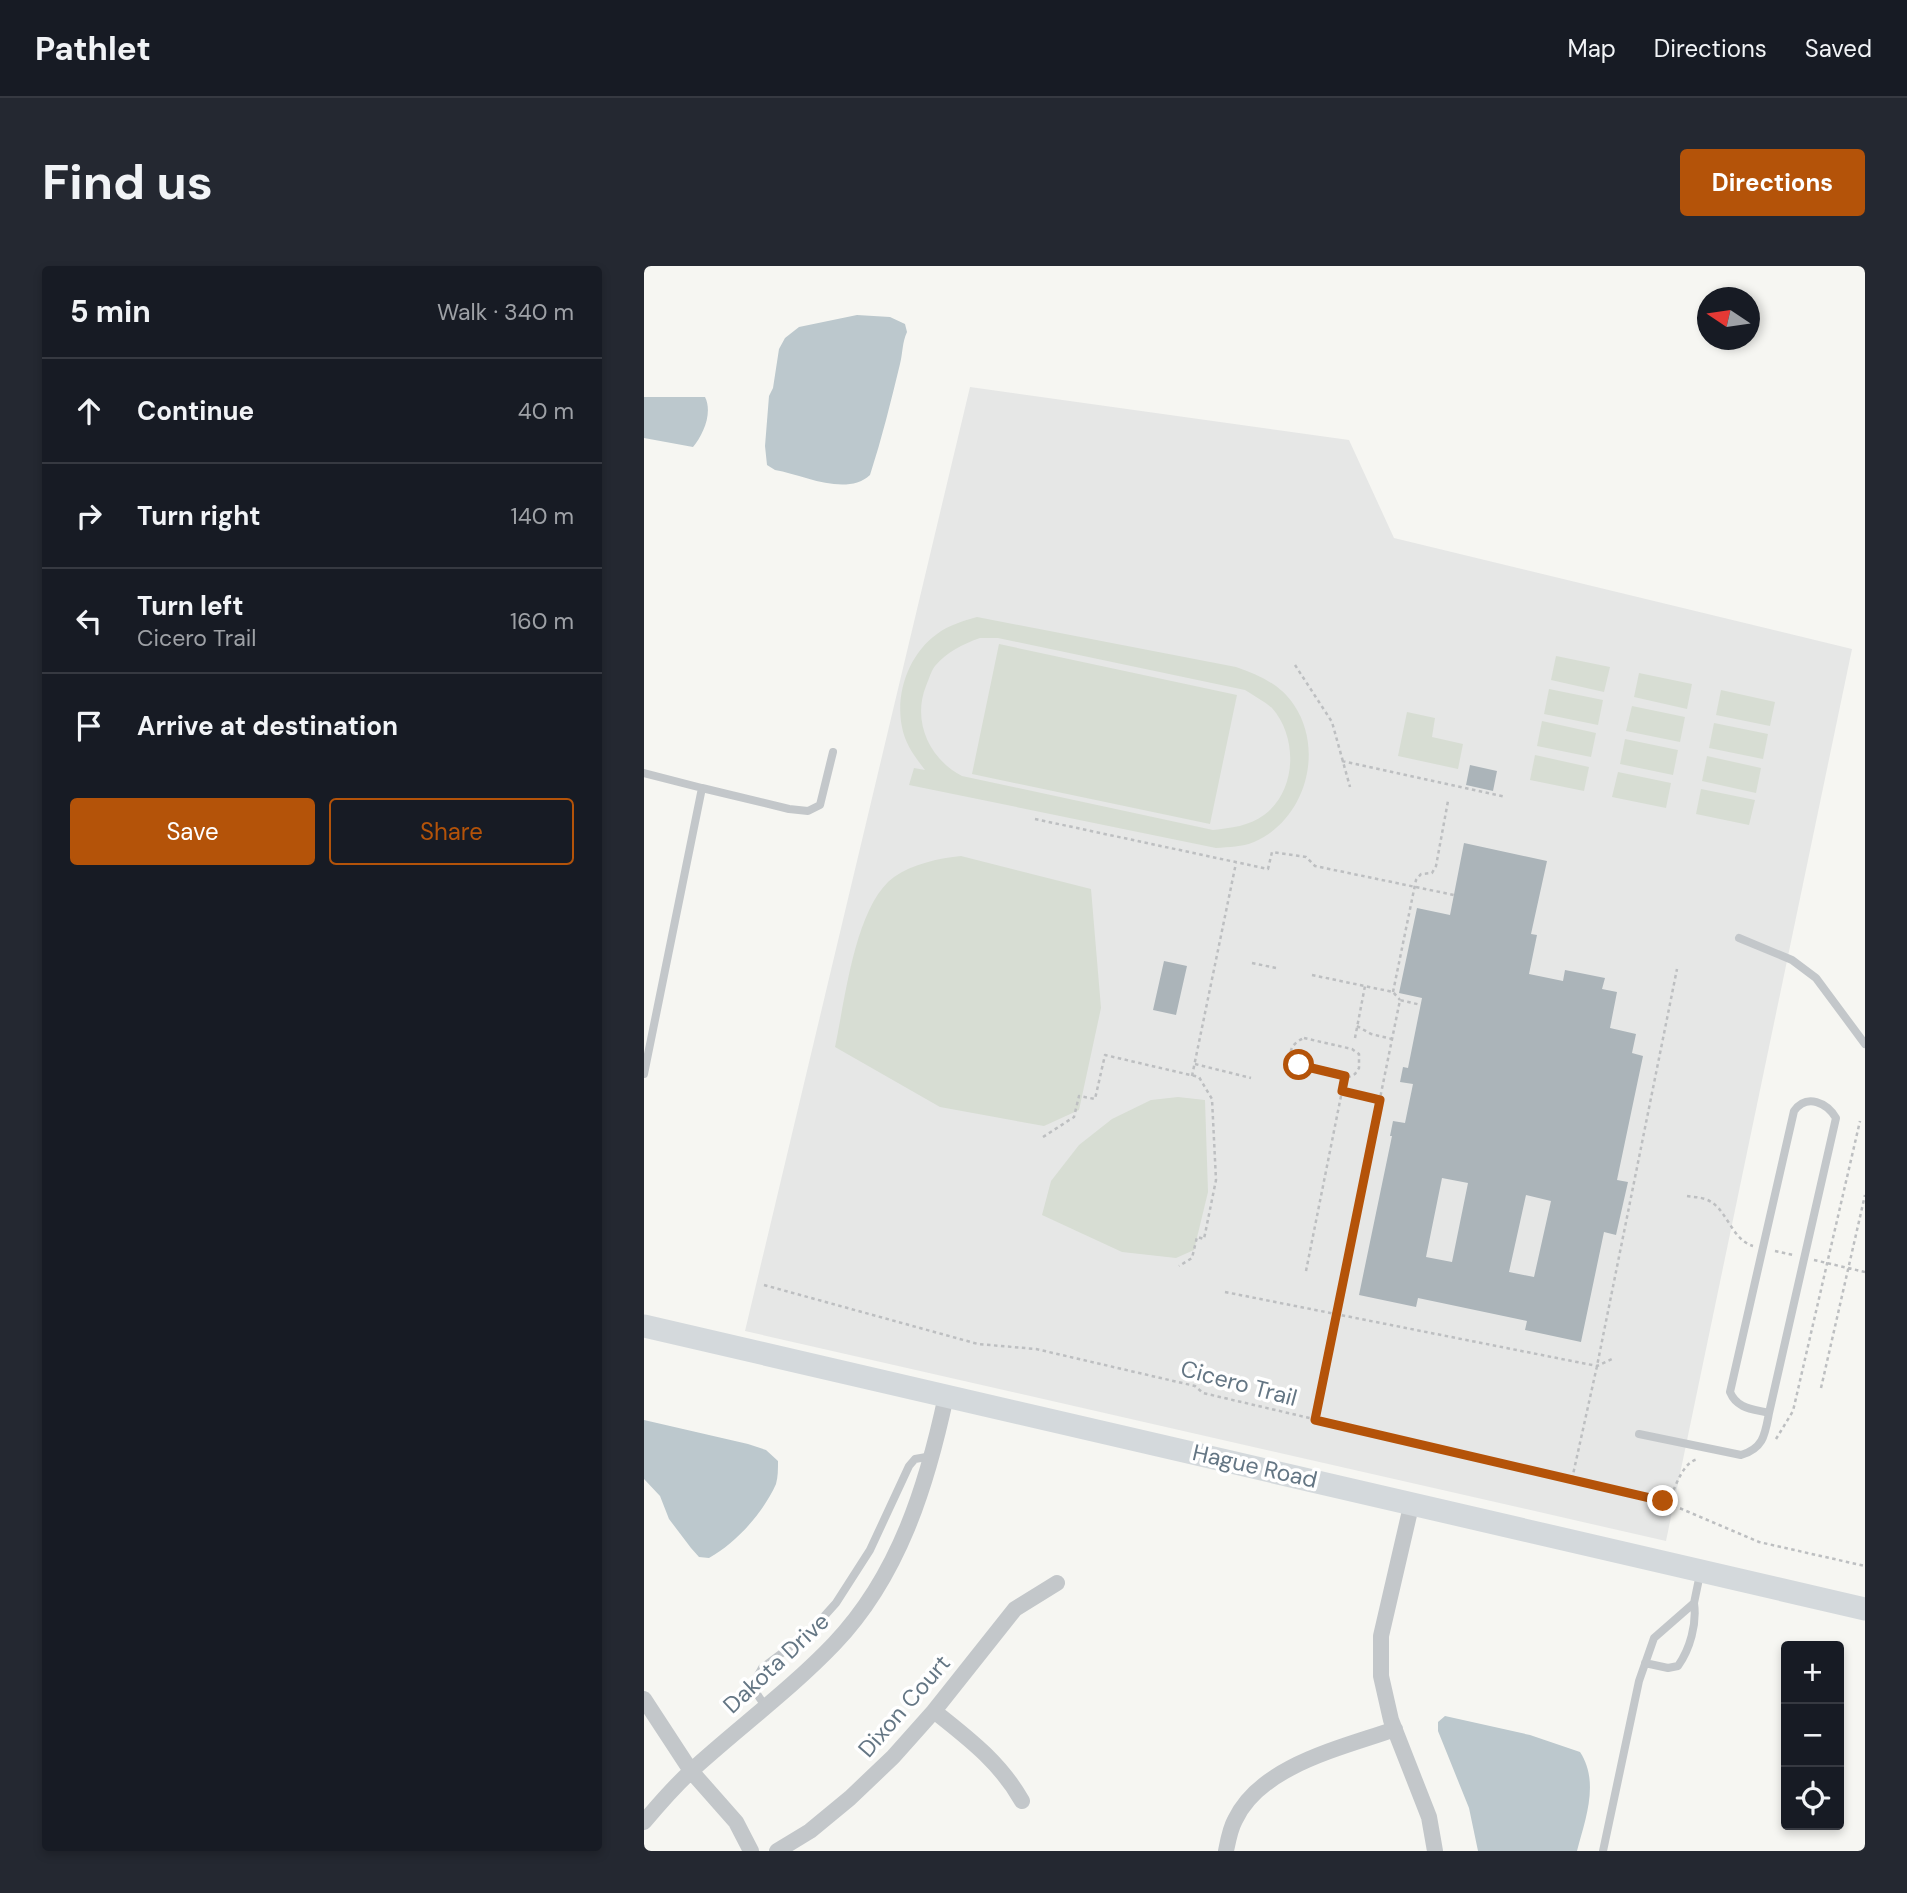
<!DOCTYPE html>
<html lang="en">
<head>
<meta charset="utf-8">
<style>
	body { margin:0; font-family:"DM Sans",sans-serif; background:#242831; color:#f1f3f6 }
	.controls { position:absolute; right:21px; bottom:21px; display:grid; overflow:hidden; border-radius:7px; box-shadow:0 4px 10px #0003 }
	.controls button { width:63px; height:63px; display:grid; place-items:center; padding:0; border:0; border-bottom:2px solid #363941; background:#171b24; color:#f1f3f6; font:35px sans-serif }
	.compass { position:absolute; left:1053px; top:21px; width:63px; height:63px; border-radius:50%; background:#171b24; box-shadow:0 4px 10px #0003; rotate:283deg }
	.stop { position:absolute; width:21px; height:21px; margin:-16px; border:5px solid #b45309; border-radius:50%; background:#fff }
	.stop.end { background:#b45309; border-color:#fff; box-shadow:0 2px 7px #0008 }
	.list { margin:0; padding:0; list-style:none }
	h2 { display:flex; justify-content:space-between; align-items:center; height:91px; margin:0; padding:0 28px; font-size:30px }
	h2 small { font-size:23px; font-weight:400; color:#9ea1a6 }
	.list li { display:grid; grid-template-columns:46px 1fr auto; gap:21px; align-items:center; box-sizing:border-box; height:105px; padding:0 28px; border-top:2px solid #363941 }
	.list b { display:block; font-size:26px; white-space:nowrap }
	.list p { margin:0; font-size:23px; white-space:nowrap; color:#9ea1a6 }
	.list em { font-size:23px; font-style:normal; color:#9ea1a6 }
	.actions { display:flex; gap:14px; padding:21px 28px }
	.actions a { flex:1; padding:16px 0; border:2px solid #b45309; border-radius:7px; text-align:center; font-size:24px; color:#b45309 }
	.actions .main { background:#b45309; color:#fff }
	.icon { flex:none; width:38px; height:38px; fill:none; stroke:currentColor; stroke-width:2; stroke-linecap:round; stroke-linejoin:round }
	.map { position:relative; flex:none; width:1221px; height:1585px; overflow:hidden; border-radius:7px }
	header { display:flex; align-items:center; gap:42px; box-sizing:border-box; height:98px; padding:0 35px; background:#171b24; border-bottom:2px solid #363941 }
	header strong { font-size:33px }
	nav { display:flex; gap:38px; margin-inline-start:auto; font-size:24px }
	.intro { display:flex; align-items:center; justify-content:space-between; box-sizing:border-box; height:168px; padding:0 42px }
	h1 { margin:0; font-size:49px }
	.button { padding:18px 32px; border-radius:7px; background:#b45309; color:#fff; font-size:24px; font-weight:700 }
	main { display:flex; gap:42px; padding:0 42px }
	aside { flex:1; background:#171b24; border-radius:7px; box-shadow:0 4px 10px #0003 }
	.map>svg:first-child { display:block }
	.built { fill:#e6e7e6 }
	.green { fill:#d7ddd3; fill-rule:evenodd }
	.water { fill:#bcc8cd }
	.building { fill:#abb4b9; fill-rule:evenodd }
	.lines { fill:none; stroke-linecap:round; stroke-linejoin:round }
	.path { stroke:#bdbfc1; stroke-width:2.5; stroke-dasharray:3.5 3.5; stroke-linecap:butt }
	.lane { stroke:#c3c7ca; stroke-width:8 }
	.street { stroke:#c3c7ca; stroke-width:16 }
	.secondary { stroke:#d4d9dc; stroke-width:23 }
	.route { stroke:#b45309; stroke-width:9 }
	.labels { text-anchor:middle; stroke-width:7; stroke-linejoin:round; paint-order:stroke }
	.street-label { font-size:23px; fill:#647684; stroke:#fff }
</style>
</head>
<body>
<header>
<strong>Pathlet</strong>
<nav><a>Map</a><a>Directions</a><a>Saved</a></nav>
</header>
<div class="intro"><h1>Find us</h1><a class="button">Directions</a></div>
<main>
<aside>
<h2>5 min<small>Walk · 340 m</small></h2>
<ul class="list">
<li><svg class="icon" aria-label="ahead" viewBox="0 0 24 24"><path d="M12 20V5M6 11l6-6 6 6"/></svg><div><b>Continue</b></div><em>40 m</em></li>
<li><svg class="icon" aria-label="right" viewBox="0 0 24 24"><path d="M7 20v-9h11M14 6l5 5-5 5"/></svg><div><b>Turn right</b></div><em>140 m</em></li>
<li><svg class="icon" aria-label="left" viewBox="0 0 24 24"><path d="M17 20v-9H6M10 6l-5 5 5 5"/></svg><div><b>Turn left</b><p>Cicero Trail</p></div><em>160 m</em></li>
<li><svg class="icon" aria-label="arrive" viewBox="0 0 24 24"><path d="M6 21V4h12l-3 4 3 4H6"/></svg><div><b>Arrive at destination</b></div></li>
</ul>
<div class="actions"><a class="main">Save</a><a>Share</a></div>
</aside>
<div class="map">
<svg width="1221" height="1585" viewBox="0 0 1221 1585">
	<rect width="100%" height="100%" fill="#f6f6f2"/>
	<path class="built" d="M326 121 705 174 750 272 1208 383 1022 1275 101 1065Z"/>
	<path class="green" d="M333 351 592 401C615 409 636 418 650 439 681 485 661 554 610 576 598 581 585 581 572 582L265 519 270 502 281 504C271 491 261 478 258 461 251 427 265 388 293 368 305 359 319 355 333 351ZM336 372H354L601 424C610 430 620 435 628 442 654 471 653 525 620 549 605 560 587 562 569 564L318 510C285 493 268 455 282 420 285 413 287 405 291 400 303 386 319 378 336 372Z
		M355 378 593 429 566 558 328 508Z
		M912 390 966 401 960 426 907 414Z
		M995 407 1048 418 1043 443 990 431Z
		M905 423 959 434 954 459 900 448Z
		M1077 424 1131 436 1126 460 1072 449Z
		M988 440 1041 451 1036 476 982 465Z
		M763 446 791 452 788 471 819 478 814 503 754 490Z
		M898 455 952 467 947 491 893 480Z
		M1070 457 1124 468 1119 493 1065 482Z
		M981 473 1034 484 1029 509 976 498Z
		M891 489 945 501 940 525 886 514Z
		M1063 490 1117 502 1112 527 1058 515Z
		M974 506 1027 517 1022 542 968 531Z
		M1057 523 1111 534 1105 559 1052 548Z
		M317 590 447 623 457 742 435 844 400 860 296 841 191 781C201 735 211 639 250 611 268 598 296 592 317 590Z
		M534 831 561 834 564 926 550 984 532 992 478 986 398 949 407 915 435 879 468 853 507 834Z"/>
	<path class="water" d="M213 49 246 51 261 58 263 66C258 77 259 86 256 98 247 135 238 172 226 209 202 231 160 209 131 204L123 199 121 180 125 130 129 122 135 83 141 72 155 61Z
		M0 131H61C69 147 59 169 49 181L0 172Z
		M0 1154 104 1178 122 1184 134 1195C134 1203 134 1211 132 1218 119 1247 92 1277 65 1292L55 1291 47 1282 25 1253 16 1230 0 1213Z
		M801 1450 886 1469 936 1486C956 1516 941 1554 933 1585H834L825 1542 794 1465V1456Z"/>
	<path class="building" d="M826 499 853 505 849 525 822 519Z
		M820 577 903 595 887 668 893 669 885 708 919 715 921 704 961 712 958 723 973 726 966 762 992 768 988 787 999 790 973 914 984 916 972 969 960 966 937 1076 881 1064 883 1055 774 1032 772 1041 715 1029 748 870H746L749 855 761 857 769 818 756 816 759 801 764 802 778 732 755 727 773 642 806 649ZM798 912 824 917 808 996 782 991ZM882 929 907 935 890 1011 865 1006Z
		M520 695 543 700 532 749 509 744Z"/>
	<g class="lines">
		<path class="path" d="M651 399 688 456 706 521
			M698 495 862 531
			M391 553 624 603 628 586 662 591 671 600 810 629
			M608 697 632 702
			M668 709 749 726 756 734
			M749 726 772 614 777 608 788 607 792 600 804 535
			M713 760 727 768 748 773
			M660 772 708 783 715 788V802L711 808 705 811 655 799C641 790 646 778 660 772Z
			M711 772 721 720
			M551 798 607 812
			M548 810 592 597
			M698 825 736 834
			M399 871 430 851 435 830 451 833 461 789 555 811 568 833 572 914 560 973 553 971 548 992 535 1000
			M1043 930C1049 931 1055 931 1061 933 1083 940 1086 973 1109 980
			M1131 985 1149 989
			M1170 994 1221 1006
			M662 1005 701 810
			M120 1019 334 1078 392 1083 551 1120 559 1127 1019 1235 1115 1276 1221 1300
			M581 1026 953 1100 968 1093
			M1177 1122 1221 929
			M671 1152 756 734 777 739
			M1132 1173 1149 1145 1216 855
			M928 1213 953 1100 1033 703
			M1024 1237C1031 1223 1038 1195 1055 1193"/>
		<path class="lane" d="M0 507 58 522 0 808
			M58 522 145 543 164 545 176 539 189 486
			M1095 672 1148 694 1172 712 1221 778
			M995 1168 1097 1189C1120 1182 1121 1168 1125 1147L1192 852C1183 837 1163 827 1150 845L1086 1126C1093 1143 1109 1143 1125 1147
			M1001 1397 1024 1402 1034 1400C1046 1383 1053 1358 1050 1337
			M121 1440 111 1425V1415L118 1402 166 1366 192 1337 226 1284 265 1200 271 1193 288 1190
			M959 1585 995 1415 1010 1372 1050 1337 1056 1308"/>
		<path class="street" d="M768 1236 737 1370V1410L747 1454 785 1551 791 1585
			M0 1433 47 1505 92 1556 107 1585
			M290 1445C324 1472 356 1496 378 1535
			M0 1556C15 1538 30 1521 47 1505 94 1462 146 1424 190 1378 255 1310 283 1219 302 1130
			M133 1585 166 1565 206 1532 249 1491 290 1445 371 1343 413 1317
			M582 1585C584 1575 586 1563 591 1554 617 1499 698 1482 751 1463"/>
		<path class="secondary" d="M0 1060 1221 1343"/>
	</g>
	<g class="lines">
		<path class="route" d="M655 799 701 810 698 825 736 834 671 1154 1019 1235"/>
	</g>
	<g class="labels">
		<g class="street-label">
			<text transform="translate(595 1117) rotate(15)" y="8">Cicero Trail</text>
			<text transform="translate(611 1200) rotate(13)" y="8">Hague Road</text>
			<text transform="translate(132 1397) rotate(-43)" y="8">Dakota Drive</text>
			<text transform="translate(260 1440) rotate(-49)" y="8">Dixon Court</text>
		</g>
	</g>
</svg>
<div class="controls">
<button>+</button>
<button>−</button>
<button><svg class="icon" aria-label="locate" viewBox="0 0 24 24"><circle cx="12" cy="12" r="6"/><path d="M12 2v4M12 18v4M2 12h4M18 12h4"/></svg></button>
</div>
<svg class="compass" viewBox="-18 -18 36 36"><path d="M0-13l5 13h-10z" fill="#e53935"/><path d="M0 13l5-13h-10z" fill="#9ea1a6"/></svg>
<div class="stop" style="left:655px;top:799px"></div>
<div class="stop end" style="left:1019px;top:1235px"></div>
</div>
</main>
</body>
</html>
